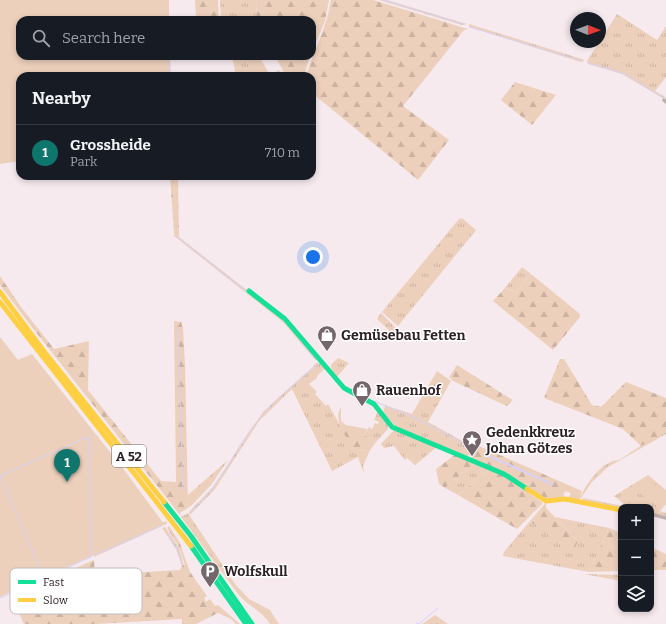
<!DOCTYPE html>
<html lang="en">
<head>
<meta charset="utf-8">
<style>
	body { margin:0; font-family:Bitter,serif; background:#242831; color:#f1f3f6 }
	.controls { position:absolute; right:12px; bottom:12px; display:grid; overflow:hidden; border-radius:8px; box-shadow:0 2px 6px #0003 }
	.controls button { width:36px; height:36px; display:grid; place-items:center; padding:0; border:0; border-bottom:1px solid #363941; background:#171b24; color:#f1f3f6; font:20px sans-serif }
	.compass { position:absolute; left:570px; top:12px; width:36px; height:36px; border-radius:50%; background:#171b24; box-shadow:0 2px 6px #0003; rotate:91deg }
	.you { position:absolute; left:313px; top:257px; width:14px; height:14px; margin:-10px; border:3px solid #fff; border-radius:50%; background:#1a73e8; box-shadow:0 0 0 6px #1a73e833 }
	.badge { display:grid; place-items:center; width:26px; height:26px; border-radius:50%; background:#0f766e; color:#fff; font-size:13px; font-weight:700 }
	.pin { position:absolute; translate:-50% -33px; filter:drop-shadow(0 1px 2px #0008) }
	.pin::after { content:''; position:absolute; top:21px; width:14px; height:12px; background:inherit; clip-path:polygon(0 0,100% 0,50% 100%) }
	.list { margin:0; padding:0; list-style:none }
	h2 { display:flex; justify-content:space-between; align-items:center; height:52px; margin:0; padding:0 16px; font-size:17px }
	h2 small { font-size:13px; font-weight:400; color:#9ea1a6 }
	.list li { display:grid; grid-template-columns:26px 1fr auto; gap:12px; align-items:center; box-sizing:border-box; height:56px; padding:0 16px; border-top:1px solid #363941 }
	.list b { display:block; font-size:15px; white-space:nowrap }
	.list p { margin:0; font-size:13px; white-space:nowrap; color:#9ea1a6 }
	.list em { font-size:13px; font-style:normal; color:#9ea1a6 }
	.icon { flex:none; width:22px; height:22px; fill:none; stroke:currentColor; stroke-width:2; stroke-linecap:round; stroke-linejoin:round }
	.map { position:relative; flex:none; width:666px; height:624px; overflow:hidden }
	.search { position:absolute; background:#171b24; box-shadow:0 2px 6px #0003; left:16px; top:16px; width:300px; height:44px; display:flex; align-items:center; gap:10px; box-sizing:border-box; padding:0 14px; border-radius:12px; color:#9ea1a6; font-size:15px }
	.panel { position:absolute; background:#171b24; box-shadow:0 2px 6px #0003; left:16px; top:72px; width:300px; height:108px; border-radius:12px }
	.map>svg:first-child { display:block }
	.grass { fill:url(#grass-tufts) }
	.forest { fill:url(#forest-firs) }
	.park { fill:#ecd0bc }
	.water { fill:url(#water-ripples) }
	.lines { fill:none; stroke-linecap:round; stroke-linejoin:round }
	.stream { stroke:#d7d1f8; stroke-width:1 }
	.street { stroke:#c0afad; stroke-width:3.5 }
	.fast { stroke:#16e098; stroke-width:5 }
	.slow { stroke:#ffcf43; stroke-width:5 }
	.labels { text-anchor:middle; stroke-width:3; stroke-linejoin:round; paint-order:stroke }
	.shield { fill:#fff; stroke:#6d6466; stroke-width:1 }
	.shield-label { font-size:13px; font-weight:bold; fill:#2e2125 }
	.poi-label { font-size:14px; font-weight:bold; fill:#2e2125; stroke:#fff; text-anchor:start }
	.key { fill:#fff; stroke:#c0bcbe; stroke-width:1 }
	.key-label { font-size:11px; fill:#2e2125 }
</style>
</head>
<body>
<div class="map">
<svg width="666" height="624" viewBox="0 0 666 624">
	<defs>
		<pattern id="grass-tufts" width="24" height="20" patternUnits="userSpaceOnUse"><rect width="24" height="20" fill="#ecd0bc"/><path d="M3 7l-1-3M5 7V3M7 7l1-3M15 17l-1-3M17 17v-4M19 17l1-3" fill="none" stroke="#cbb2a1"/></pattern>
		<pattern id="forest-firs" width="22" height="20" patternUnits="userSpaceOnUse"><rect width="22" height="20" fill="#ecd0bc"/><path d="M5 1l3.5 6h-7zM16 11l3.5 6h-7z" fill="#cbb2a1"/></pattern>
		<pattern id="water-ripples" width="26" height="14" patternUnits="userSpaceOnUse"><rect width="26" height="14" fill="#d7d1f8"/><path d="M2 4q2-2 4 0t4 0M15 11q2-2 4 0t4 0" fill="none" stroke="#b9b3d4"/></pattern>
	</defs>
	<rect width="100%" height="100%" fill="#f6eaee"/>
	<path class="grass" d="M220 0H257L256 20H221Z
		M379 0H387L467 24 462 25Z
		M617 14 657 40 666 26V77L655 91 665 97 664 99 622 74 588 64 587 61Z
		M469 24 585 60 581 62 469 27Z
		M232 56H259L270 75 279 70 282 76H236Z
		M462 218 476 230 398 326 382 312 459 219Z
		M174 233 285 320 316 358V361L283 322 174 236Z
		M522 267 531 274 516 292 505 288Z
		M381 313 399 331 395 336 377 319Z
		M338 358 349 363 337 377C355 400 387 405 412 414L437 371 451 381 428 422 475 448 470 455 466 456 396 427 383 412 385 406 351 393C344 388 331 375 331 365Z
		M317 363H321L325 368 317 376V378L309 384 317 392 315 394 326 406 328 404 355 451 370 450 363 466 364 474 358 457 332 471 292 389 259 421 215 489 190 515 189 512 213 487 263 412Z
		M503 394 513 400 507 406 498 402Z
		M378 411 388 426V429L376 442 364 435 369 427 372 429 375 423 378 424 379 422 374 420Z
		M394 430 438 446 415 465 407 458 405 460 394 446 384 448 381 444Z
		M666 432V434L608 467 592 482 579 501C584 486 602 460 619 460L657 435Z
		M228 460 211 485 191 506 188 505V495Z
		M476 462 490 469 458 495 445 488Z
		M648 475 666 490V504L660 511 666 513V516L651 513V507H621V509L582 501 583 498 628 507 614 496Z
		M545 503 531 522 578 541 555 517 609 528 589 572 503 556 504 552Z
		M188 513 235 584 249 599 270 610 279 624H270C262 611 248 606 238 594L181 517Z
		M166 521 167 524 164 525 94 557V555Z
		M165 527 179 548 184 566H182L176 549 162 528Z
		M584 574 621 575V581Z
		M435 615 448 624H422Z"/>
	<path class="forest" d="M195 0H218L219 20H196Z
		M257 0H329L325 21 312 52V20H256Z
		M331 0H373L468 29 464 30 403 106 449 140 418 180 312 93V76H306C314 50 327 27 331 0Z
		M275 56H310L304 76H286Z
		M515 82 556 95 532 125 501 100Z
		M170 176H178L179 237 174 233Z
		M531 274 580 314V317L553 350 493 301 505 288 516 292Z
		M0 276 21 307 54 349 89 341 88 390 161 481 176 482 174 321 181 322 183 328 185 365 188 505 191 506 180 513V515L31 326 0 285Z
		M560 359H564L592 405 601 407 626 382 666 398V432L641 446 623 429 544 398Z
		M457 365 503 394 498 402 453 381 449 377Z
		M341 407V421L346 425 367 429 364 435 376 442 370 450 355 451C348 439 332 421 341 407Z
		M479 446 582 491 579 501 568 498 571 493 565 491 563 497 545 499 472 458 471 455Z
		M456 454 476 462 445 488 439 484 436 469Z
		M490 469 503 475 543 503 517 529 458 495Z
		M546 502V508L578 541 572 553 531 522Z
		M169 526 179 541 190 572 207 596 204 598 206 602 210 599 215 606 218 605 240 624H236L231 619 218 613 196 624H182V619L96 624H24L11 597 89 562 94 560 95 575 180 570 182 566 185 565 179 547 167 528Z
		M609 528 621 533V571L589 572Z
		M651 547 666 554V570H651Z"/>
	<path class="park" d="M0 0H169V20H20V56H170L171 76H20V161L0 164Z
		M89 176H173V179L89 180Z
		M0 337 18 360 32 354 122 467 164 524 0 597Z
		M646 478 666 493V503L661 509 632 487Z"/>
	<path class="water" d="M487 454 552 483 554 486 486 456Z"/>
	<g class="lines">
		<path class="stream" d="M383 0 464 24
			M470 27 582 61
			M168 56 169 76
			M588 63 623 73 664 98
			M175 235 247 292
			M178 330 183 490
			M302 343 315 359
			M374 401 416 418 472 448
			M89 435 91 557
			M0 476 43 575 46 577
			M0 476 83 439H88
			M191 512C223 482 233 451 258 420 275 398 299 381 319 363
			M167 534 178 550 182 565
			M95 555 161 526
			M44 578 91 557
			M0 598 41 580
			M416 623 419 624 438 608"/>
		<path class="street" d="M664 100 666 102
			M651 514 666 518"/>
		<path class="fast" d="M249 291 285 319 344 388 374 404 392 427 504 474 527 489
			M164 502 191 536 252 624
			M191 546 246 624"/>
		<path class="slow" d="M0 292 43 350 164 502
			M0 302 191 546
			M527 489 546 501 565 499 621 510"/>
	</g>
	<defs>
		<g id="shop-pin" transform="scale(1)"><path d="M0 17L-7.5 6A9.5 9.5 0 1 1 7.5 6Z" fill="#74676b" stroke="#fff"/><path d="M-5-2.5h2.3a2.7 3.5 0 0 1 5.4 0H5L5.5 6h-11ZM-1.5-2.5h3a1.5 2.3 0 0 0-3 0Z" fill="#fff"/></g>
		<g id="sight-pin" transform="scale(1)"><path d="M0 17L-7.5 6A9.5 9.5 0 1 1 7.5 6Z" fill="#74676b" stroke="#fff"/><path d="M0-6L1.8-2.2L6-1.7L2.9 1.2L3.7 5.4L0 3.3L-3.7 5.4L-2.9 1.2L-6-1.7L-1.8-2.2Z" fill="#fff"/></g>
		<g id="parking-pin" transform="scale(1)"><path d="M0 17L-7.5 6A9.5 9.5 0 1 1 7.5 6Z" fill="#74676b" stroke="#fff"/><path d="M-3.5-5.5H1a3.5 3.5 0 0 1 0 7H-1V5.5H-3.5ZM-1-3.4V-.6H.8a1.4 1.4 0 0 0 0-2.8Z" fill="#fff"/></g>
	</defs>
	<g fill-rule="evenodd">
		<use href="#shop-pin" x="327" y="335"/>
		<use href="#shop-pin" x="362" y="390"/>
		<use href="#sight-pin" x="472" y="440"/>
		<use href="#parking-pin" x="210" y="571"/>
	</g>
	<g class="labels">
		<rect class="shield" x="112" y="445" width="34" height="22" rx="3"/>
		<g class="shield-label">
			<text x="129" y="461">A 52</text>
		</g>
		<g class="poi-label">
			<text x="341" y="340">Gemüsebau Fetten</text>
			<text x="376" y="395">Rauenhof</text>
			<text x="486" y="437">Gedenkkreuz<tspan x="486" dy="16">Johan Götzes</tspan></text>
			<text x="224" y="576">Wolfskull</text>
		</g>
	</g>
	<rect x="10" y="568" width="132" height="46" rx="6" class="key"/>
	<rect x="18" y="580" width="18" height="4" fill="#16e098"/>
	<rect x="18" y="598" width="18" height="4" fill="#ffcf43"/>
	<g class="key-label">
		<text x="43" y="586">Fast</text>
		<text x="43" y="604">Slow</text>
	</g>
</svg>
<div class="controls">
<button>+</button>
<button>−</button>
<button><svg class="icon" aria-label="layers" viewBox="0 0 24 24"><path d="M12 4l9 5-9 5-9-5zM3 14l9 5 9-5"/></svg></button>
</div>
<svg class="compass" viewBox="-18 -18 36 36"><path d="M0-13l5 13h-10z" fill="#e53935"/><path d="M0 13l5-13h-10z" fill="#9ea1a6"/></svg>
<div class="you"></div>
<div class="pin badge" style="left:67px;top:482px">1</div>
<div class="search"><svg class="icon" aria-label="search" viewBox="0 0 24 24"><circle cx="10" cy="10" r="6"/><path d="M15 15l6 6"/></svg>Search here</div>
<section class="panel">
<h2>Nearby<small></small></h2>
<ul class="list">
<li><span class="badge">1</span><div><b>Grossheide</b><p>Park</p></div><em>710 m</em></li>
</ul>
</section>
</div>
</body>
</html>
